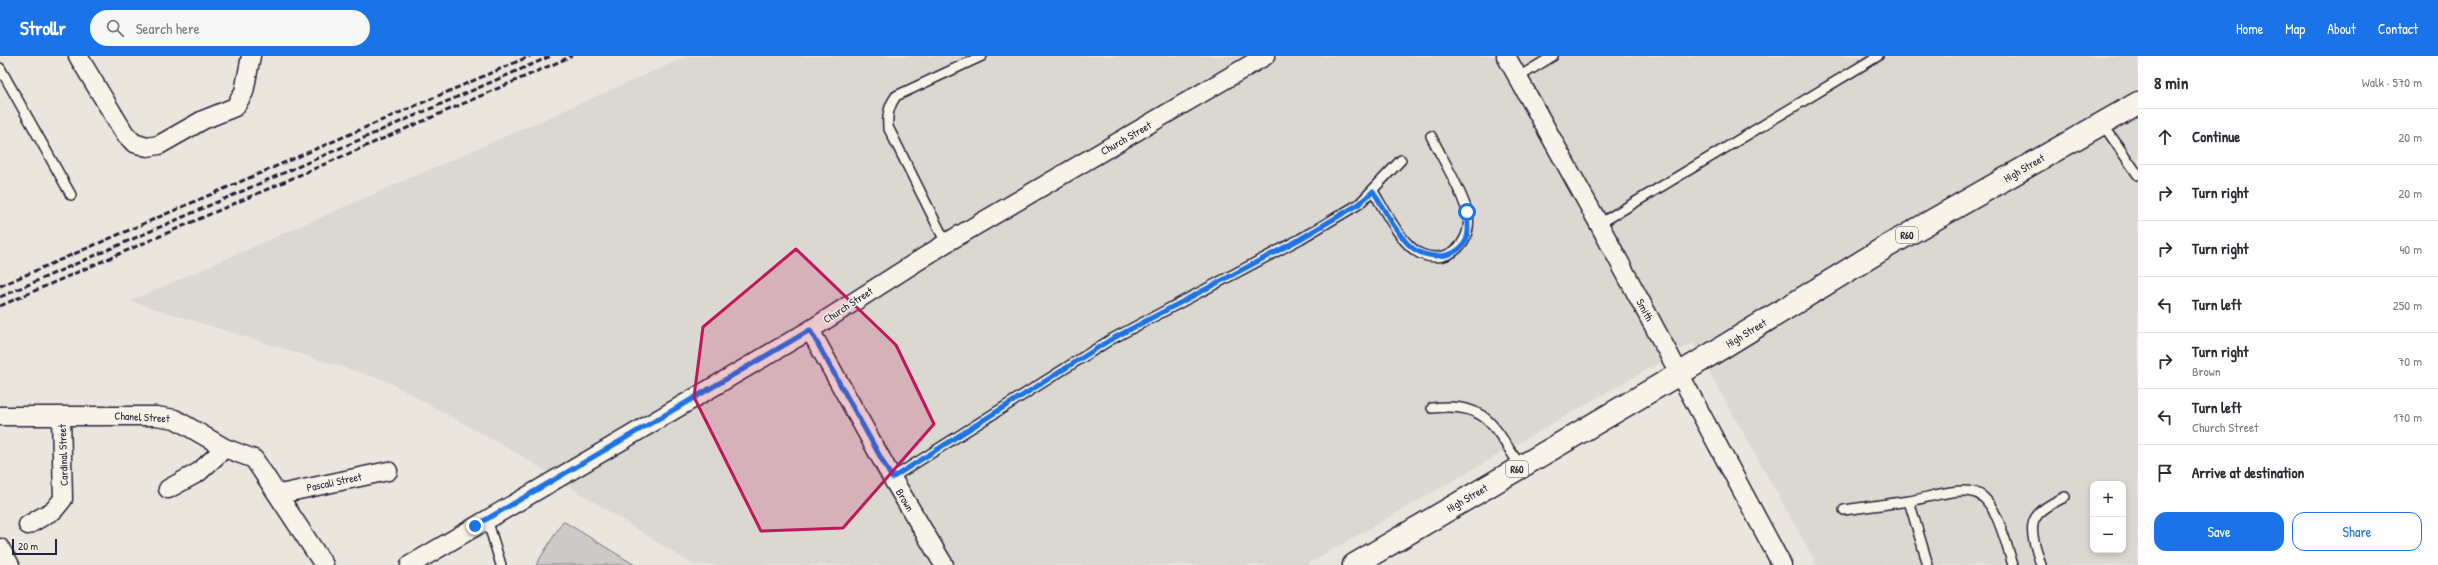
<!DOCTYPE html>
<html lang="en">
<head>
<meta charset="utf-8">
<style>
	body { margin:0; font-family:"Patrick Hand",sans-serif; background:#f7f7f7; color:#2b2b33 }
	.controls { position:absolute; right:12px; bottom:12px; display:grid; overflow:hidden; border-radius:8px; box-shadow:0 2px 6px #0003 }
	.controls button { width:36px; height:36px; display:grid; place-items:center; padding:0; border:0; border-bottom:1px solid #e1e1e2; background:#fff; color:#2b2b33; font:20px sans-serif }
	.scale { position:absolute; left:12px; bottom:10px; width:45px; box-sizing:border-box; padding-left:4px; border:2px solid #22223b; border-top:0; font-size:11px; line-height:14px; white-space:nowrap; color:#22223b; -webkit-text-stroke:3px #f7f3e8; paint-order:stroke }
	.stop { position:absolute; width:12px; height:12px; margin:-9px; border:3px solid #1a73e8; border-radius:50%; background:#fff }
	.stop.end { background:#1a73e8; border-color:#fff; box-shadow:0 1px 4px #0008 }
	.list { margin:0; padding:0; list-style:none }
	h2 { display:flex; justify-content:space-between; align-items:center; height:52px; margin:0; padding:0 16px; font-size:17px }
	h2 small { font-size:13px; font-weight:400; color:#7c7c81 }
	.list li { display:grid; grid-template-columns:26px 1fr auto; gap:12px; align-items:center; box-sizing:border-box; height:56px; padding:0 16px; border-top:1px solid #e1e1e2 }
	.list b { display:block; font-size:15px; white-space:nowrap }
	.list p { margin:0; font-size:13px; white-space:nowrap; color:#7c7c81 }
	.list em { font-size:13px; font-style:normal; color:#7c7c81 }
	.actions { display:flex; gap:8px; padding:12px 16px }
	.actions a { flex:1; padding:9px 0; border:1px solid #1a73e8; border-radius:12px; text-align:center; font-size:14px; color:#1a73e8 }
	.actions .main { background:#1a73e8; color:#fff }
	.icon { flex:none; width:22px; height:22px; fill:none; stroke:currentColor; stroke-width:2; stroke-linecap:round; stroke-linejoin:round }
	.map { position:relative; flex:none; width:2138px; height:509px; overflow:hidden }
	header { display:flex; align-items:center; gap:24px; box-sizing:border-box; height:56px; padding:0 20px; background:#1a73e8; color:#fff }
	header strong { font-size:19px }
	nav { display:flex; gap:22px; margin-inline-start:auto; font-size:14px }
	.search { width:280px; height:36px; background:#f7f7f7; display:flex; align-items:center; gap:10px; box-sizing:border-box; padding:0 14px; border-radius:22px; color:#7c7c81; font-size:15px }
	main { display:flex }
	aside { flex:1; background:#fff }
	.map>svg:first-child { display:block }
	.built { fill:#dbd8d2; fill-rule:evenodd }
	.green { fill:#cdc9c6; stroke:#787680 }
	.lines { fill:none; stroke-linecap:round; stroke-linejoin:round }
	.lane-casing { stroke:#22223b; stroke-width:12 }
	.street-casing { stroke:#22223b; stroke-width:21 }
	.primary-casing { stroke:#22223b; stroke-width:25 }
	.lane { stroke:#f7f3e8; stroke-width:9 }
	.street { stroke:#f7f3e8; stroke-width:18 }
	.primary { stroke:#f7f3e8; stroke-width:22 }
	.rail { stroke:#22223b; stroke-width:3; stroke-dasharray:6 3; stroke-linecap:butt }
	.route { stroke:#1a73e8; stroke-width:5 }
	.marked { fill:#c2185b; fill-opacity:0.2; stroke:#c2185b; stroke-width:3; stroke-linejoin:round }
	.labels { text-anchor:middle; stroke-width:3; stroke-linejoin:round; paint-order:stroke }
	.shield { fill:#f7f3e8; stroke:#62616f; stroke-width:1 }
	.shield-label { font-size:10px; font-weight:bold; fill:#22223b }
	.street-label { font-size:11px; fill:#22223b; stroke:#f7f3e8 }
</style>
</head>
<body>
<header>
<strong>Strollr</strong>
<div class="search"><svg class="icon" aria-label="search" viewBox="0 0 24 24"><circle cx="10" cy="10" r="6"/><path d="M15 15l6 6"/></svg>Search here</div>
<nav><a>Home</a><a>Map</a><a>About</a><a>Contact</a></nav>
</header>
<main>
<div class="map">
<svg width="2138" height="509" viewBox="0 0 2138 509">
	<rect width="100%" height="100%" fill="#eae6de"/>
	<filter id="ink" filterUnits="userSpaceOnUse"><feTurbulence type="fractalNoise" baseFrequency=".025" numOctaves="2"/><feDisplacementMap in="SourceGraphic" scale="8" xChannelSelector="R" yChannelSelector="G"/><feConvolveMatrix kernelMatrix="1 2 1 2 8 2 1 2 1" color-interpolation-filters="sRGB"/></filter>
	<g filter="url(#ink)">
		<path class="built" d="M688 0H2138V509H1817L1693 287 1306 509H693L520 399 387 325 130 245ZM2093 428H2123V494H2093Z"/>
		<path class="green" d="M563 465 635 509H536Z"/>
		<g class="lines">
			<g class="lane-casing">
				<path id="lane" d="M0 12 71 139
					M1517 22 1553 0
					M2102 67 2138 119
					M1373 135C1384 153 1402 190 1421 198 1450 210 1475 184 1467 155 1459 129 1443 104 1431 80
					M1599 168 1878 0
					M946 187 888 71C887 58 889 50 896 40L982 0
					M1432 352C1487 345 1493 370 1521 411
					M892 422 1110 284 1300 183 1359 148 1401 104
					M1909 445C1928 442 1954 432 1973 436 1996 440 2006 489 2013 509
					M1844 454 1909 445 1928 509
					M487 463 501 509
					M2041 509C2029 470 2024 460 2065 441"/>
			</g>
			<g class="street-casing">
				<path id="street" d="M78 0 125 78 134 87 147 91 159 89 203 64 235 51 244 36 251 0
					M1506 0 1599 168 1782 509
					M810 274 892 422 944 509
					M0 360H156L175 363 225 392 254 403 324 509
					M168 433 199 416 225 392
					M280 438 388 415
					M28 469 54 454 63 443 61 360
					M0 492 10 509
					M410 509 810 274 946 187 1265 0"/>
			</g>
			<g class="primary-casing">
				<path id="primary" d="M1354 509 1679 318 1886 191 2138 47"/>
			</g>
			<use href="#lane" class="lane"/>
			<use href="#street" class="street"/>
			<use href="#primary" class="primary"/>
			<path class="rail" d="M0 230 530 0
				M0 241 551 0
				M0 250 572 0"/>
		</g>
	</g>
	<g class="lines" filter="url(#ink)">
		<path class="route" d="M475 470 810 274 892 422 1110 284 1300 183 1359 148 1373 135C1384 153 1394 174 1409 189 1423 203 1453 205 1465 186 1470 178 1468 164 1467 156"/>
	</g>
	<path class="marked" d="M796 193 896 289 934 368 843 472 761 475 694 341 703 271Z"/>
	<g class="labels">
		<g class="shield">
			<rect x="1896" y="171" width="22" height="16" rx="3"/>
			<rect x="1506" y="405" width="22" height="16" rx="3"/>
		</g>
		<g class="shield-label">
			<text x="1907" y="183">R60</text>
			<text x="1517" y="417">R60</text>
		</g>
		<g class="street-label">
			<text transform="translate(1126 82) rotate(-30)" y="4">Church Street</text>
			<text transform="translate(2024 112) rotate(-30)" y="4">High Street</text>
			<text transform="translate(848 249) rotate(-33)" y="4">Church Street</text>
			<text transform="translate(1645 254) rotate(62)" y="4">Smith</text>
			<text transform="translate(1746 277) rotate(-31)" y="4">High Street</text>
			<text transform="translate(142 361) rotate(3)" y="4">Chanel Street</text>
			<text transform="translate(63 399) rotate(-92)" y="4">Cardinal Street</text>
			<text transform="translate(334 426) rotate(-12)" y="4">Pascali Street</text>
			<text transform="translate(1467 442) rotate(-30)" y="4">High Street</text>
			<text transform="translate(905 444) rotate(59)" y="4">Brown</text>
		</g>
	</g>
</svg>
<div class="controls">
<button>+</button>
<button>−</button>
</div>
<div class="scale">20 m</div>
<div class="stop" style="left:1467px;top:156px"></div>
<div class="stop end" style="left:475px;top:470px"></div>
</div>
<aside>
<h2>8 min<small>Walk · 570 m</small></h2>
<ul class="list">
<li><svg class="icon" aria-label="ahead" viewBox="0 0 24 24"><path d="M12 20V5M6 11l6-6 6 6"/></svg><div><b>Continue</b></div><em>20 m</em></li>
<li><svg class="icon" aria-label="right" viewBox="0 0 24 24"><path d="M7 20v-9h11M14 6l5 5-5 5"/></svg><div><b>Turn right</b></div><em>20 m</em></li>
<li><svg class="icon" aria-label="right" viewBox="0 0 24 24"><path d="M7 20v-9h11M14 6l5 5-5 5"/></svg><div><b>Turn right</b></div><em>40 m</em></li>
<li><svg class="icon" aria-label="left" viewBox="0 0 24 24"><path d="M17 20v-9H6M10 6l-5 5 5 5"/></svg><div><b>Turn left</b></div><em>250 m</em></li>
<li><svg class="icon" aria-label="right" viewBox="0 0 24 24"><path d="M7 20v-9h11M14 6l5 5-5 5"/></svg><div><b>Turn right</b><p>Brown</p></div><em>70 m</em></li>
<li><svg class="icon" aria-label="left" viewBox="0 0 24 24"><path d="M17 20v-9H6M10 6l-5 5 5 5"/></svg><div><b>Turn left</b><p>Church Street</p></div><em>170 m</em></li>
<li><svg class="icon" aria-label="arrive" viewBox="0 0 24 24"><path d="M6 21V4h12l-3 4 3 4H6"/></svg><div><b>Arrive at destination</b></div></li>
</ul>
<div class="actions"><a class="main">Save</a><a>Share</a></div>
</aside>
</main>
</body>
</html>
